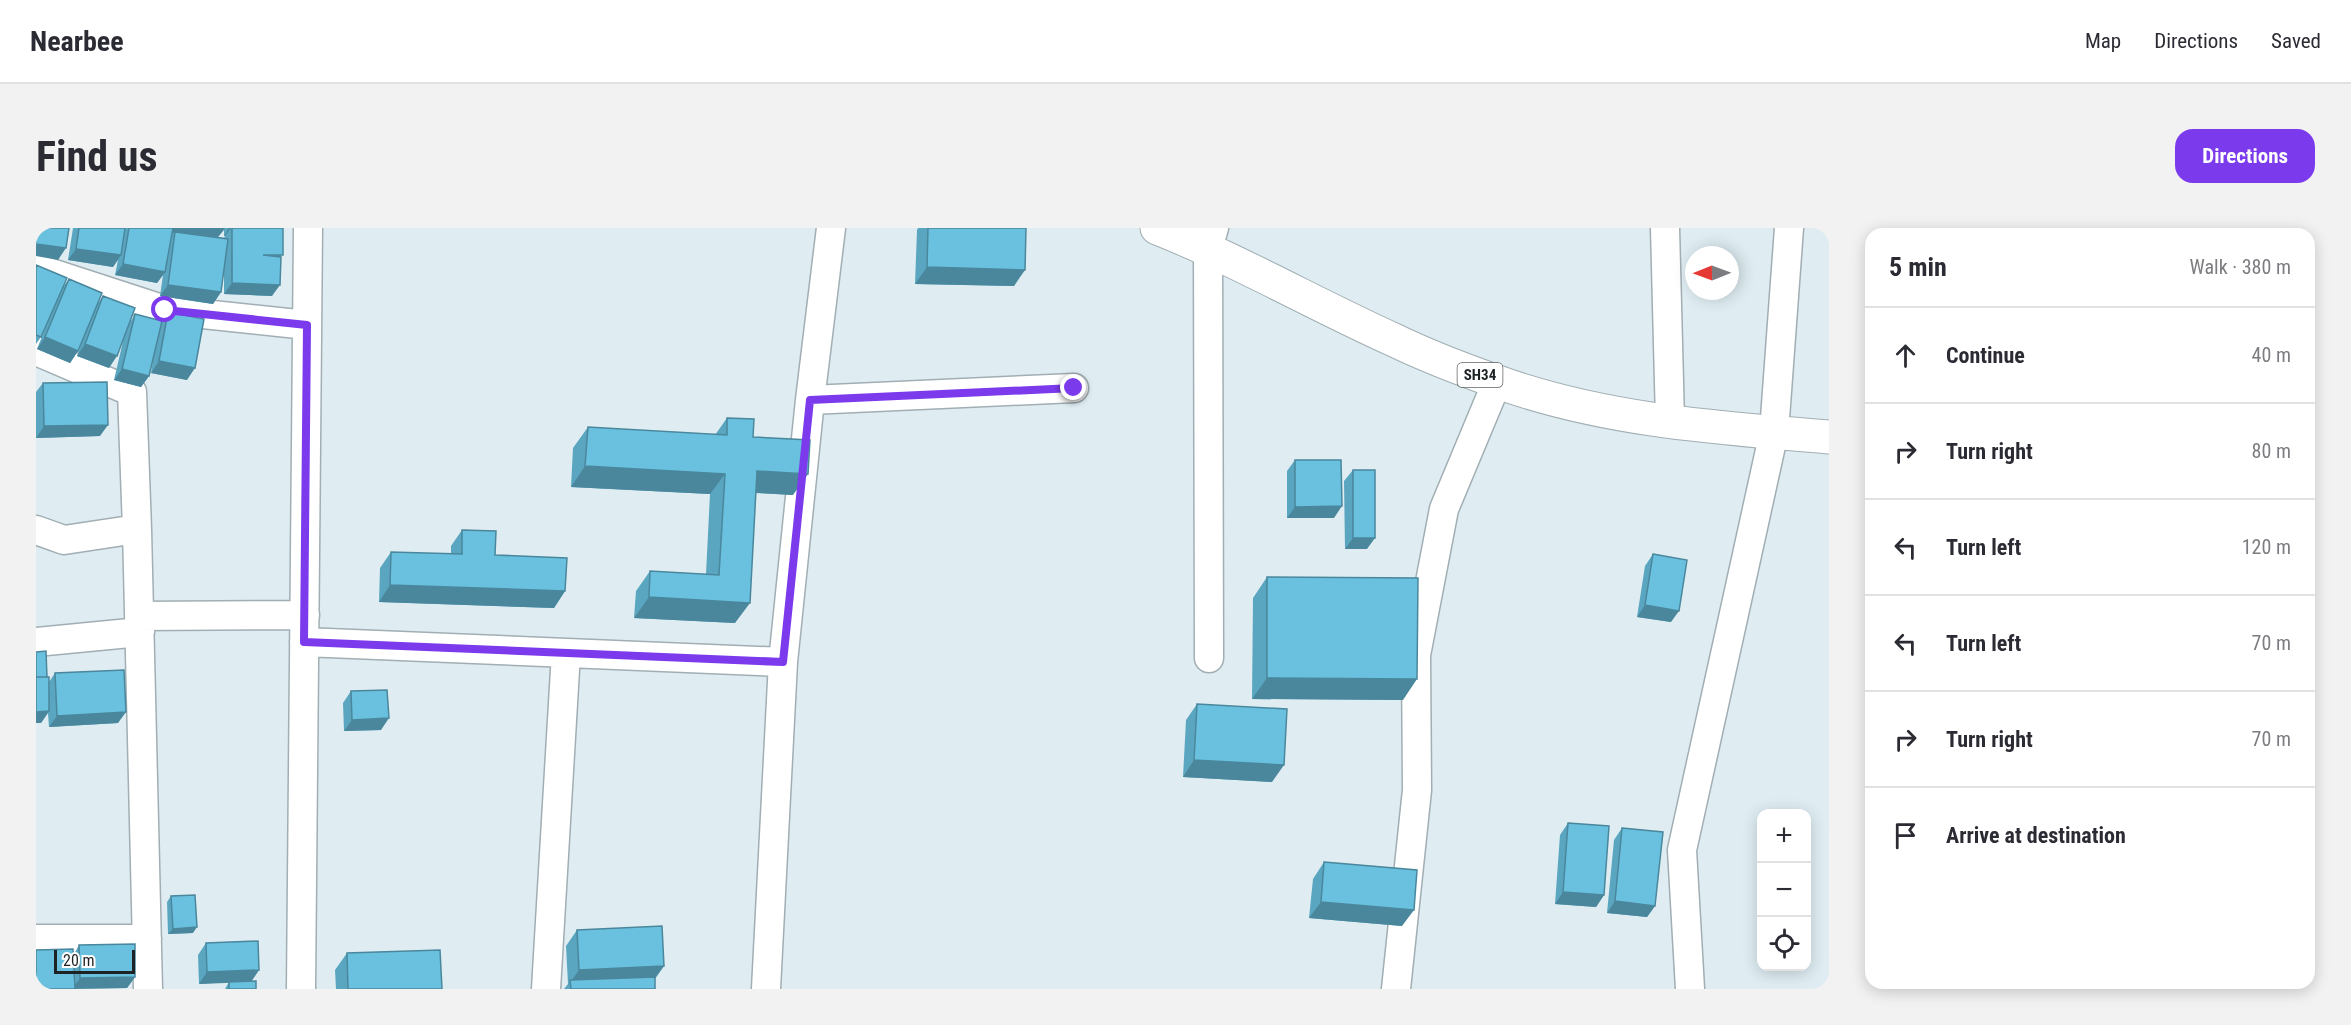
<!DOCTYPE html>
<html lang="en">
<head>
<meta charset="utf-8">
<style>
	body { margin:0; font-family:"Roboto Condensed",sans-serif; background:#f2f2f3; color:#2b2b33 }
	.controls { position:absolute; right:18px; bottom:18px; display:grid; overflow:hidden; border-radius:12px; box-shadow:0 3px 15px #0003 }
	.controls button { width:54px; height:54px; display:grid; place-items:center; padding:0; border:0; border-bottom:2px solid #e1e1e2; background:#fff; color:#2b2b33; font:30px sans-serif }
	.compass { position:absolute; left:1649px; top:18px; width:54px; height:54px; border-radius:50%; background:#fff; box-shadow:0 3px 15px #0003; rotate:269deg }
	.scale { position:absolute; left:18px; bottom:15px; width:81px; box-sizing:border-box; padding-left:6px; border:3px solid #1d2224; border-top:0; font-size:16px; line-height:21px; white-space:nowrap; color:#1d2224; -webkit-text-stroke:4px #fff; paint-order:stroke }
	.stop { position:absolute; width:18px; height:18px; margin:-14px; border:4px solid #7c3aed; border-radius:50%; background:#fff }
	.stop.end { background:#7c3aed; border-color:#fff; box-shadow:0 2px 6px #0008 }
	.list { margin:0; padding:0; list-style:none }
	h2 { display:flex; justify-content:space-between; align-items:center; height:78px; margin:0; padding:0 24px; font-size:26px }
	h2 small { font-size:20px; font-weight:400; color:#7c7c81 }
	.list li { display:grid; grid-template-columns:39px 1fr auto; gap:18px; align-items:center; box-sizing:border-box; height:96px; padding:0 24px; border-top:2px solid #e1e1e2 }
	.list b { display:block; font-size:22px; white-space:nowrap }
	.list em { font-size:20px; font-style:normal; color:#7c7c81 }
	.icon { flex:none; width:33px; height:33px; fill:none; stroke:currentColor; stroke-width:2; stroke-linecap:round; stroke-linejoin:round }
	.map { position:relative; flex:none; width:1793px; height:761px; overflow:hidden; border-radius:18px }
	header { display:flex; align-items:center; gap:36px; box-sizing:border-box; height:84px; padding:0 30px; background:#fff; border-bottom:2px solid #e1e1e2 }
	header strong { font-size:28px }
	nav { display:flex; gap:33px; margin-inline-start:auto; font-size:21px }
	.intro { display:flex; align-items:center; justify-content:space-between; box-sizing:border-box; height:144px; padding:0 36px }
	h1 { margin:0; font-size:42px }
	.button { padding:15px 27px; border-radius:18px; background:#7c3aed; color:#fff; font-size:21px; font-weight:700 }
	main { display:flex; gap:36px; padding:0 36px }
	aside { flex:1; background:#fff; border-radius:18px; box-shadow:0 3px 15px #0003 }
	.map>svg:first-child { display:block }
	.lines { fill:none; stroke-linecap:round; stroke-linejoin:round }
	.minor-casing { stroke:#a1aeb3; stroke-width:31 }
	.major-casing { stroke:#a1aeb3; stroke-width:35 }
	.minor { stroke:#fff; stroke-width:28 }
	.major { stroke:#fff; stroke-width:33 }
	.wall { fill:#5aa6c0; fill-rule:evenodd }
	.shaded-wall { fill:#4a879c }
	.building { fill:#69c1df; stroke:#4a879c; stroke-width:1.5 }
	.route { stroke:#7c3aed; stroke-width:8 }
	.labels { text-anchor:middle; stroke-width:4.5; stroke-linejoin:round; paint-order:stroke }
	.shield { fill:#fff; stroke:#616466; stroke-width:1.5 }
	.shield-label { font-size:15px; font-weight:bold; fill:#1d2224 }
</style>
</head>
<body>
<header>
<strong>Nearbee</strong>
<nav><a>Map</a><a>Directions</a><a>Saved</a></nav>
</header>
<div class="intro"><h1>Find us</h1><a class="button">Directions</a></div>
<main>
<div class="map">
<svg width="1793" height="761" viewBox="0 0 1793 761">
	<rect width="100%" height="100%" fill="#dfedf2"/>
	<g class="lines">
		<g class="minor-casing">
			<path id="minor" d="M795 0 774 172 1038 160
				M1629 0 1634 193
				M0 40 129 82 271 97
				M0 123 96 164 101 301
				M0 302 28 312 101 301 112 761
				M103 388 269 387
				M0 414 104 404
				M268 414 747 434 730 761
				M1173 430 1172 20 1178 0
				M747 434 774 172
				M0 711H111
				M265 761 272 0
				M510 761 530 425
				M1360 761 1381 562 1380 427 1408 281 1461 154
				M1654 761 1646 622 1738 204 1753 0"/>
		</g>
		<g class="major-casing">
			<path id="major" d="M1121 0C1202 32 1278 76 1358 112 1391 128 1425 141 1459 153 1565 192 1681 200 1793 209"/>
		</g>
		<use href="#minor" class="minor"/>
		<use href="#major" class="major"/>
	</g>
	<path class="wall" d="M37 0H247L245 30 236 68 188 66V43L185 64 177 76 124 68 127 47 121 55 79 47 82 32 77 39 32 32ZM188 2V8H189L188 10 182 9Z
		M882 0H990L978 58 879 56 881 2Z
		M0 37 26 60 33 51 62 75 67 68 95 93 99 86 125 93 132 84 151 152 115 145 118 126 113 148 105 159 78 152 88 109 73 140 41 128 48 108 42 123 34 135 1 121 15 86 5 109 0 116Z
		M7 155 64 208 0 210V164Z
		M691 190 717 209 757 267 720 265 699 395 598 390 600 363 614 343 670 346 674 266 535 259 537 220 552 199 679 207Z
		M1259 232 1298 290H1251V243Z
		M1317 242 1331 321H1309L1308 253Z
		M426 302 459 327 529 363 518 380 343 374 344 340 355 324 415 326V318Z
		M1617 326 1635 394 1601 389 1609 338Z
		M1231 349 1367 472 1216 471 1217 370Z
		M19 445 82 495 13 499 12 485 5 495 11 449 13 454Z
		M315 463 345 502 308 503 307 475Z
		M1161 476 1236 554 1147 549 1150 492Z
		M1532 595 1568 667 1560 679 1519 676 1524 607Z
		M1586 600 1619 678 1611 689 1571 685 1578 612Z
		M1288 634 1366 698 1273 690 1277 651Z
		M135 668 157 705 132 706 131 674Z
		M541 702 628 738 619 751V761H528L532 756 530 718Z
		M170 715 223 742 215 753 220 761H189L193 754 163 756 162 727Z
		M43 717 99 749 91 760 0 761 38 726Z
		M311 725 406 761H300L299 742Z"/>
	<path class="shaded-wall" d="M137 0H189L182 9 139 4 138 5H133Z
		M193 0H195L189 8H188Z
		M0 16 30 20 22 32 0 28Z
		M40 21 85 27 77 39 32 32Z
		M87 36 129 44 121 55 79 47Z
		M891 39 989 42 978 58 879 56Z
		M196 55 244 57 236 68 188 66Z
		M132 57 185 64 177 76 124 68Z
		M9 109 42 123 34 135 1 121Z
		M49 116 81 128 73 140 41 128Z
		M123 133 159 140 151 152 115 145Z
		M86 141 113 148 105 159 78 152Z
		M72 197 64 208 0 210 8 198Z
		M549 238 689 246 674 266 535 259Z
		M721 243 772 246 757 267 707 264Z
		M1306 278 1298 290H1251L1259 279Z
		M1317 310H1339L1331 321H1309Z
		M354 357 529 363 518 380 343 374Z
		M613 369 714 375 699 395 598 390Z
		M1609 377 1643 383 1635 394 1601 389Z
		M1231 450 1381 451 1367 472 1216 471Z
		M13 483 5 495H0V484Z
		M90 484 82 495 13 499 21 488Z
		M353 490 345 502 308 503 316 492Z
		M1158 532 1248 537 1236 554 1147 549Z
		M1527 664 1568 667 1560 679 1519 676Z
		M1579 673 1619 678 1611 689 1571 685Z
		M1285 674 1378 682 1366 698 1273 690Z
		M161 699 157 705 132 706 137 701Z
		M628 738 616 754 534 755 543 742Z
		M223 742 215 754 163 756 171 744Z
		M99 749 91 760 36 761 44 750Z"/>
	<path class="building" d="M0 0H33L30 20 0 16Z
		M43 0H89L85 27 40 21Z
		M93 0H137L129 44 87 36Z
		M196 0H247V27H227L245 29 244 57 196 55Z
		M892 0H990L989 42 891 39Z
		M139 4 192 11 185 64 132 57Z
		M0 37 31 50 5 109 0 107Z
		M33 51 66 65 42 123 9 109Z
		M67 68 99 80 81 128 49 116Z
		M132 84 168 91 159 140 123 133Z
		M99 86 126 93 113 148 86 141Z
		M71 154 72 197 8 198 7 155Z
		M691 190 718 191 717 209 774 212 772 246 721 243 714 375 613 369 614 343 683 347 689 246 549 238 552 199 691 207Z
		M1259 232H1305L1306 278 1259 279Z
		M1317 242H1339V310H1317Z
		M426 302 460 303 459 327 531 330 529 363 354 357 355 324 426 326Z
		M1617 326 1651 332 1643 383 1609 377Z
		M1231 349 1382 350 1381 451 1231 450Z
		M10 423 11 449H0V424Z
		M88 442 90 484 21 488 19 445Z
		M0 449H13V483L0 484Z
		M351 462 353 490 316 492 315 463Z
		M1161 476 1251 481 1248 537 1158 532Z
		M1532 595 1573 598 1568 667 1527 664Z
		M1586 600 1627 604 1619 678 1579 673Z
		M1288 634 1381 642 1378 682 1285 674Z
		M159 667 161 699 137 701 135 668Z
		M626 698 628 738 543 742 541 702Z
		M222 713 223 742 171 744 170 715Z
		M99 716V749L44 750 43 717Z
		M37 721 39 761H0V722Z
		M404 722 406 761H312L311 725Z
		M619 749V761H535L534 752Z
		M220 753V761H193V754Z"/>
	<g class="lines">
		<path class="route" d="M129 82 271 97 268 414 747 434 774 172 1038 160"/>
	</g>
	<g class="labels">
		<rect class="shield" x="1421.5" y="135" width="45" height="24" rx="4.5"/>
		<g class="shield-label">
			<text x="1444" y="152">SH34</text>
		</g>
	</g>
</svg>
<div class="controls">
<button>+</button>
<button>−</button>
<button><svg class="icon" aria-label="locate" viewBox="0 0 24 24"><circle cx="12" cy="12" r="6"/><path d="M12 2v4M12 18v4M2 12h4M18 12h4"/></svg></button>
</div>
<svg class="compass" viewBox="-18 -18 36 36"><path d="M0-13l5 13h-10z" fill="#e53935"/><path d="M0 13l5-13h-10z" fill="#7c7c81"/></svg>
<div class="scale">20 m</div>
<div class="stop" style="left:129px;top:82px"></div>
<div class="stop end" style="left:1038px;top:160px"></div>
</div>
<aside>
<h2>5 min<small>Walk · 380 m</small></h2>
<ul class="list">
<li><svg class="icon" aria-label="ahead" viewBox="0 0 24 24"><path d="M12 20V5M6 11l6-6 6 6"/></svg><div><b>Continue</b></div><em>40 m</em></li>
<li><svg class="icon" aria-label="right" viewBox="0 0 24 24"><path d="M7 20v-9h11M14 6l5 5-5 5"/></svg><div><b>Turn right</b></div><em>80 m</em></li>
<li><svg class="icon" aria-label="left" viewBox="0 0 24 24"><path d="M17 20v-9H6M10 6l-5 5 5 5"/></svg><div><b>Turn left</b></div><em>120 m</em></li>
<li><svg class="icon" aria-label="left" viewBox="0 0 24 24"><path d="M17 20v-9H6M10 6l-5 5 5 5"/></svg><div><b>Turn left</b></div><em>70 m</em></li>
<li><svg class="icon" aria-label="right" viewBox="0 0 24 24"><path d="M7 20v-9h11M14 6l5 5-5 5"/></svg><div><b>Turn right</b></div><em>70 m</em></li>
<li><svg class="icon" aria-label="arrive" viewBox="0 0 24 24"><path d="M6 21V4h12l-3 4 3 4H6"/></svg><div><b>Arrive at destination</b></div></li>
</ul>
</aside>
</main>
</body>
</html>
